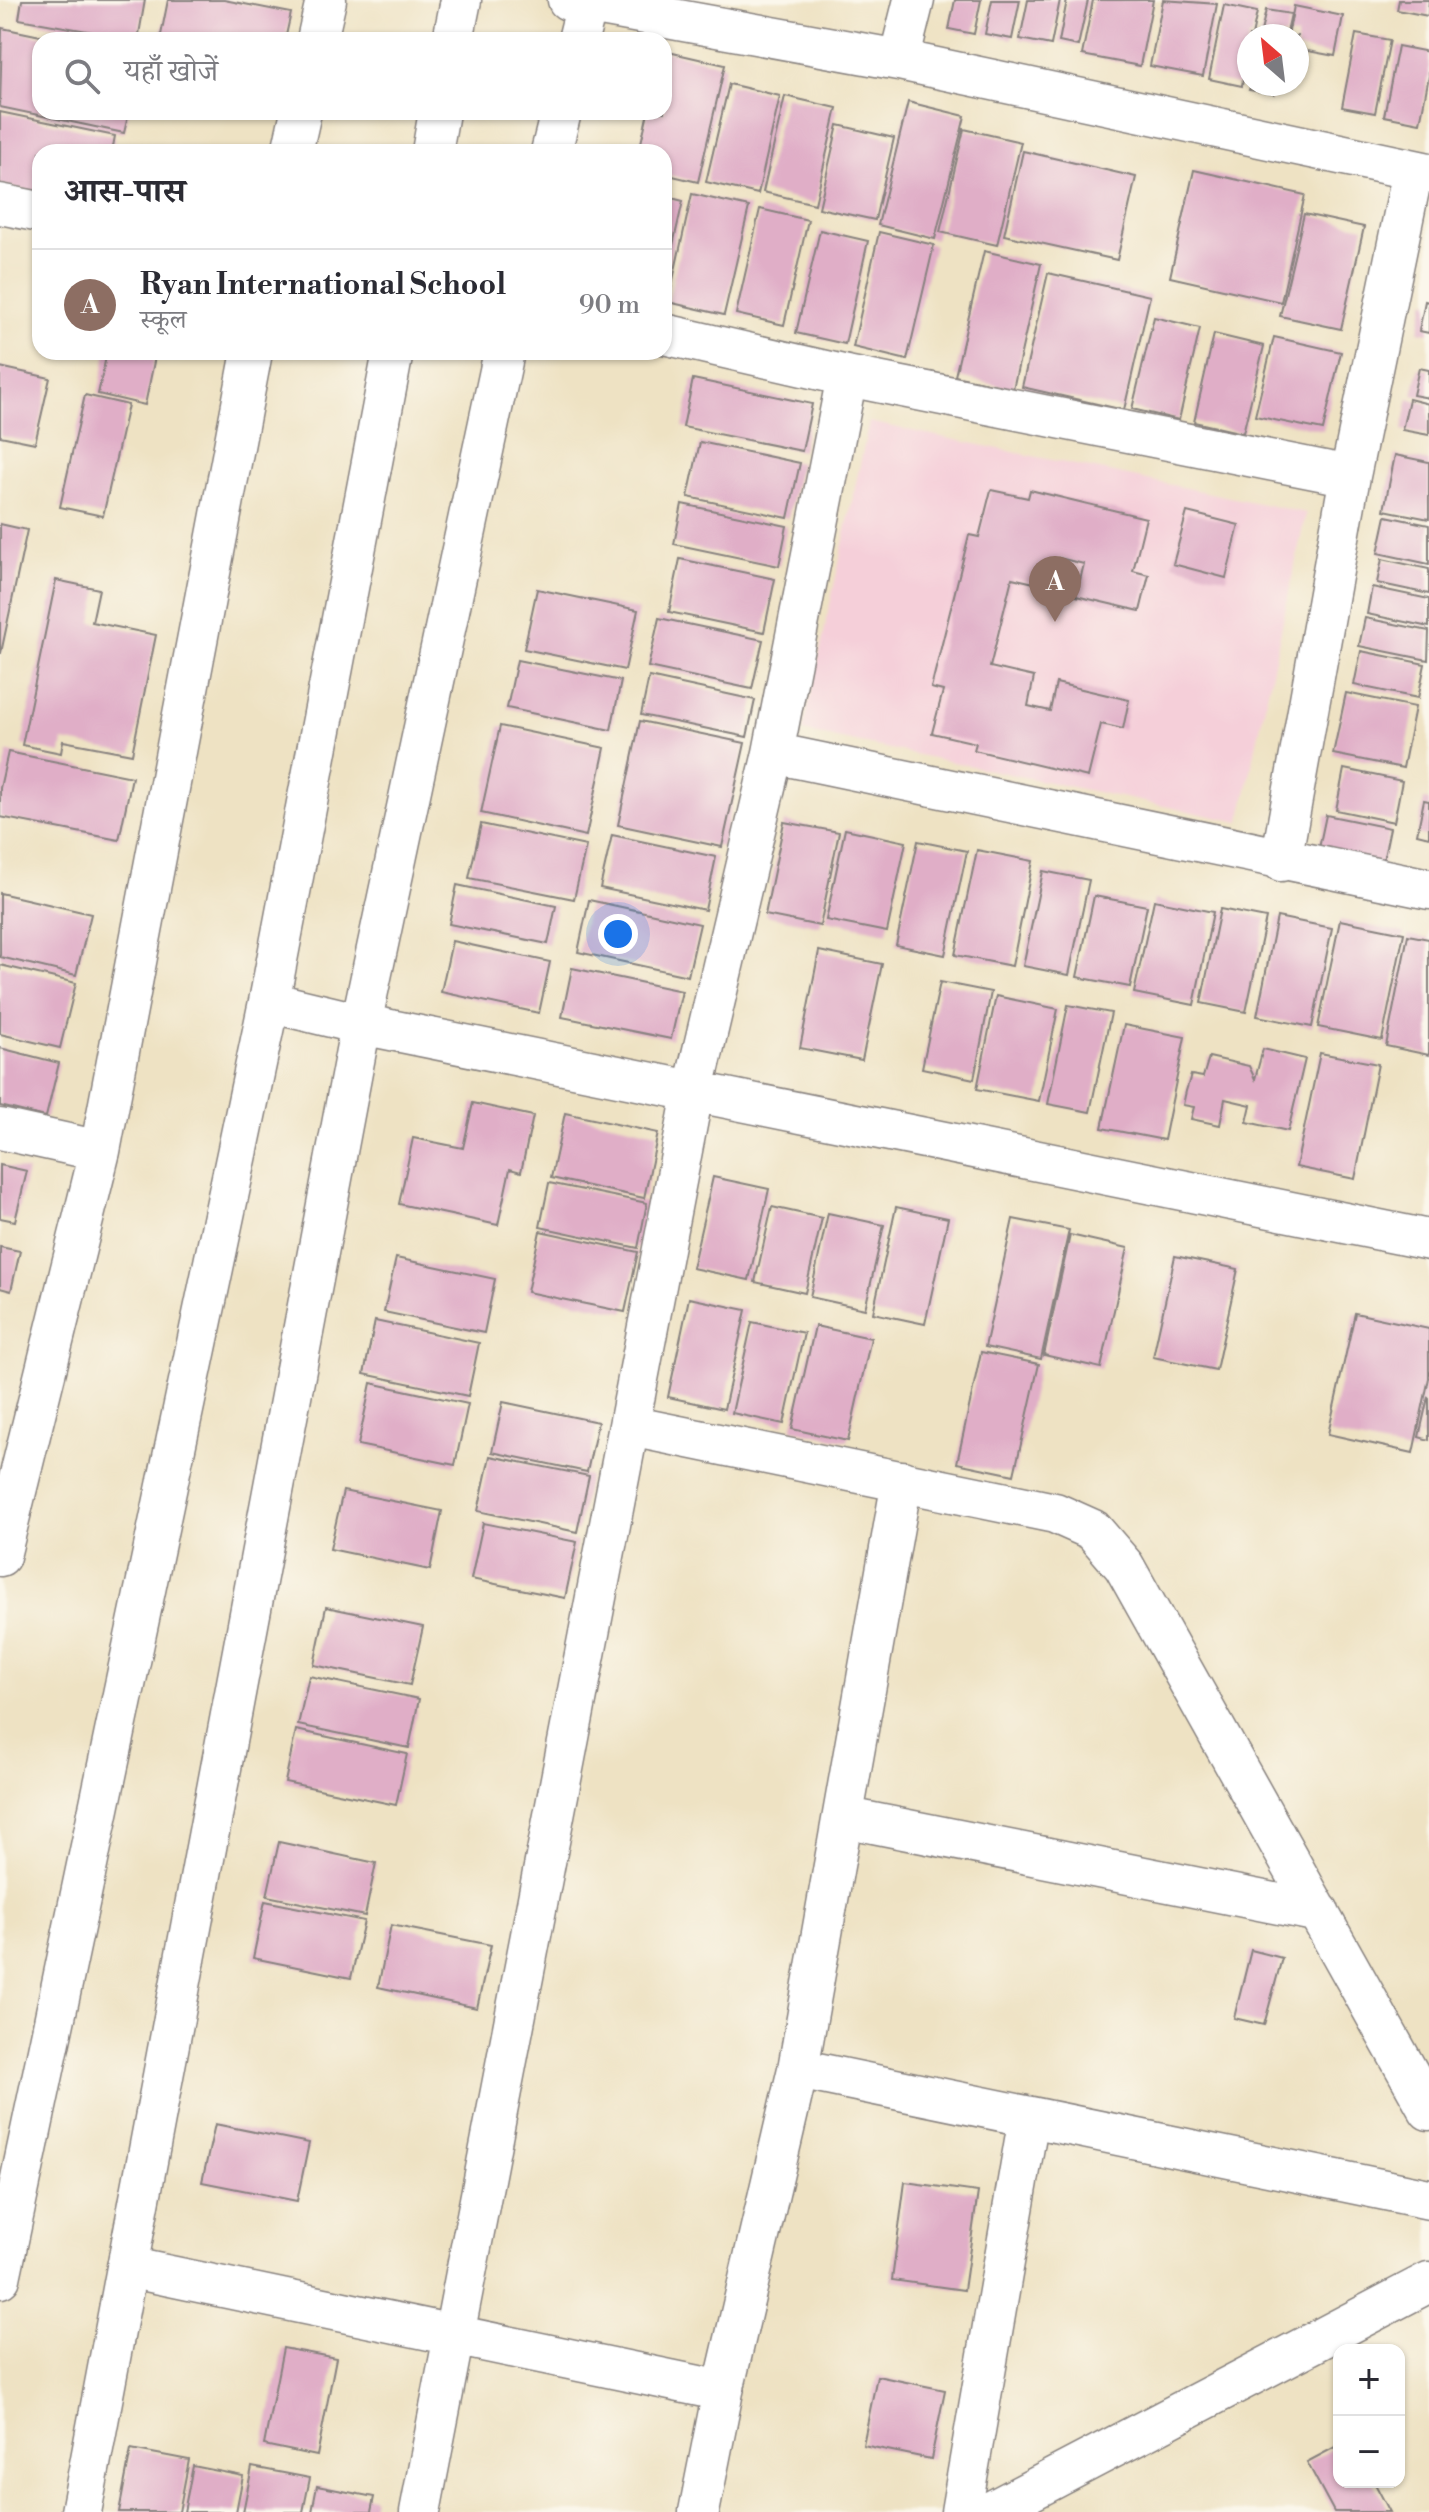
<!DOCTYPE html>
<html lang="hi">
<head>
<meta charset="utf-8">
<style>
	body { margin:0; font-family:"Libre Bodoni","Noto Serif Devanagari",serif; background:#f2f2f3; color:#2b2b33 }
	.controls { position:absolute; right:24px; bottom:24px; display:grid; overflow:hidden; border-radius:16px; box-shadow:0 2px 6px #0004 }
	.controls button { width:72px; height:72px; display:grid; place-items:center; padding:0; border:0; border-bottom:2px solid #e1e1e2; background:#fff; color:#2b2b33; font:40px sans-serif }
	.compass { position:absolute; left:1237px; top:24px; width:72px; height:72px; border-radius:50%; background:#fff; box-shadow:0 2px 6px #0004; rotate:332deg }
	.you { position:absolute; left:618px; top:934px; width:28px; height:28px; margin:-20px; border:6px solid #fff; border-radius:50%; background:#1a73e8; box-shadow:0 0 0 12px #1a73e833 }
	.badge { display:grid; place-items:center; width:52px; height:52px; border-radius:50%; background:#b5179e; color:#fff; font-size:26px; font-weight:700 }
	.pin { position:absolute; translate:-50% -66px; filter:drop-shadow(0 2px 4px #0008) }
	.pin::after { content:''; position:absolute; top:42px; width:28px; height:24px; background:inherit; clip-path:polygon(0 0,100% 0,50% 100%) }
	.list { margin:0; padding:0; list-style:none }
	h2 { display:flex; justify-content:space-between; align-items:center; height:104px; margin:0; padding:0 32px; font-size:34px }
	h2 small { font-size:26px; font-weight:400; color:#7c7c81 }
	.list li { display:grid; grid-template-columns:52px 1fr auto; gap:24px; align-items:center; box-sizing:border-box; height:112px; padding:0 32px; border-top:2px solid #e1e1e2 }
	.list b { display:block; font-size:30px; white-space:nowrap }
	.list p { margin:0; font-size:26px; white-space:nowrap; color:#7c7c81 }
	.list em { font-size:26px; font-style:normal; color:#7c7c81 }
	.icon { flex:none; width:44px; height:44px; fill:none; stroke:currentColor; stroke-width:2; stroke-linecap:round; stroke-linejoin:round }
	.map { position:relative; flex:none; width:1429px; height:2512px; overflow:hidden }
	.search { position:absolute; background:#fff; box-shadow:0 2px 6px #0004; left:32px; top:32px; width:640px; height:88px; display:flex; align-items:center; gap:20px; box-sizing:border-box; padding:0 28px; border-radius:24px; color:#7c7c81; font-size:30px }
	.panel { position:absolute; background:#fff; box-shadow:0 2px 6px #0004; left:32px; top:144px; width:640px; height:216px; border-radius:24px }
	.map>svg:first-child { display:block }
	.built { fill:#f5cfd9 }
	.building { fill:#e0aec7 }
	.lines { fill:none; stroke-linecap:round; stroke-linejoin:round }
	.minor-casing { stroke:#88827f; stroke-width:43 }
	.minor { stroke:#fff; stroke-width:40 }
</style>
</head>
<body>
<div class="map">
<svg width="1429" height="2512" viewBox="0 0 1429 2512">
	<rect width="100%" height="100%" fill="#fbf7ec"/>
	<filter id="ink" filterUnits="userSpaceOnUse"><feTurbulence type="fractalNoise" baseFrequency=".0125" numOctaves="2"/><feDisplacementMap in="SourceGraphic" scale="16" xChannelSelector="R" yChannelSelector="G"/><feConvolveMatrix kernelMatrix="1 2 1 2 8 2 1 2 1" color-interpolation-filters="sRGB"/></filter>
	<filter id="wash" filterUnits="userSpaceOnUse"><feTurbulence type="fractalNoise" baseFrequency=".006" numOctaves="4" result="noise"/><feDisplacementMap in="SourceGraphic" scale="32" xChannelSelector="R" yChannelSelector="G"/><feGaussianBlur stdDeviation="1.8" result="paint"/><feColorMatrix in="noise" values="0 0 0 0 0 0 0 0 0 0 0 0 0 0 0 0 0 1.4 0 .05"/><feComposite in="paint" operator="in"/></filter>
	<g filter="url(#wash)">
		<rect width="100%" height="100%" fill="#eee2c3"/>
		<path class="built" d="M869 422 1306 513 1240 822 803 731Z"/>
		<g id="blocks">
			<path class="building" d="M22 0H145L138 40 19 19Z
				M168 0H224L291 13 285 40H160Z
				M955 0H981L974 34 949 29Z
				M992 0H1020L1012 39 985 34Z
				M1028 0H1060L1051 45 1020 39Z
				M1067 0H1088L1078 46 1059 42Z
				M1093 0H1153L1140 66 1082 55Z
				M1163 0 1217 4 1203 76 1150 66Z
				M1399 0H1429L1428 16 1397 10Z
				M1224 5 1257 12 1252 36H1249L1242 86 1209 79Z
				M1294 6 1343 16 1335 56 1297 49V36H1288Z
				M1266 10 1291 14 1286 36H1260Z
				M2 28 55 39 40 40V112H129L124 133 0 107Z
				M1356 34 1390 40 1375 113 1342 107Z
				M1398 46 1429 52V76L1420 123 1384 116Z
				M664 51 725 65 698 182 664 174V152H639L648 112H664Z
				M729 84 780 96 758 194 706 182Z
				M1251 84H1276L1274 94 1249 90Z
				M785 96 837 108 815 204 763 192Z
				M908 102 965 116 935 239 878 225Z
				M0 112 115 136 112 152H40V193L0 185Z
				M838 125 894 138 875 220 819 208Z
				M964 129 1021 142 997 245 940 232Z
				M1023 151 1136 177 1117 260 1004 235Z
				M1194 170 1305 195 1281 302 1170 277Z
				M692 194 749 207 724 315 668 302Z
				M664 196 683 201 665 280H664Z
				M760 209 808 220 784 325 736 314Z
				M1304 214 1364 227 1341 329 1280 316Z
				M820 230 868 241 845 344 796 333Z
				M879 232 934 245 907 360 853 347Z
				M984 251 1041 264 1013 389 955 376Z
				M1048 273 1150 296 1124 410 1022 387Z
				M1425 301 1429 302V333L1419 331Z
				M1154 317 1200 328 1179 420 1132 409Z
				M1214 334 1264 346 1243 433 1194 422Z
				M1274 337 1341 352 1323 430 1255 416Z
				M107 352H156L145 405 98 394Z
				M0 367 50 378 35 443 0 436Z
				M1419 368 1429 370V398L1413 395Z
				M693 379 812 404 802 451 683 427Z
				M85 395 128 405 103 516 60 507Z
				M1409 399 1429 404V435L1402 430Z
				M700 442 800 463 788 518 688 497Z
				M1395 455 1429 462V519L1384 510Z
				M991 490 1028 498 1030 490 1146 518 1133 571 1149 575 1140 611 1076 596 1084 564 1059 558 1052 587 1012 578 990 667 1034 677 1028 706 1050 711 1056 683 1129 700 1123 729 1101 724 1088 777 974 750 976 743 932 733 943 691 931 688 969 535 979 537Z
				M682 504 787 526 779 566 674 544Z
				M1187 512 1239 525 1226 578 1173 564Z
				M1386 516 1429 525V564L1378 553Z
				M0 524 27 530 1 653H0Z
				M680 559 775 579 764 632 669 612Z
				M1382 559 1429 569V594L1377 583Z
				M56 580 99 589 92 622 156 635 132 754 63 741 61 753 22 745Z
				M1372 587 1429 599V627L1367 614Z
				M537 589 638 610 625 670 524 649Z
				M659 618 763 640 752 689 648 667Z
				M1365 618 1429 631 1428 660 1359 646Z
				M1361 651 1425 664 1418 698 1354 685Z
				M517 660 621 681 611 730 507 708Z
				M649 677 755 700 747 737 641 715Z
				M1346 693 1415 707 1403 768 1333 754Z
				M640 721 745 743 722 847 618 825Z
				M500 726 605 748 586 836 481 813Z
				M8 752 132 777 119 840 0 817V788Z
				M1344 769 1402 781 1394 822 1336 810Z
				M1424 800 1429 801V837L1417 834Z
				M1326 815 1390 828 1382 866 1318 853Z
				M784 822 839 832 820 926 765 915Z
				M481 824 586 846 574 899 469 878Z
				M845 829 906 842 887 932 826 920Z
				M612 835 716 857 705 910 600 888Z
				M918 841 967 851 945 955 896 945Z
				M977 850 1033 861 1012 966 955 955Z
				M1043 871 1089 880 1069 975 1023 966Z
				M457 885 556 906 548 944 449 924Z
				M0 893 91 914 76 975 0 957Z
				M1094 896 1147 906 1130 987 1077 977Z
				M589 900 700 924 688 976 578 952Z
				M1154 900 1213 912 1194 1005 1134 993Z
				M1220 909 1266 918 1246 1012 1201 1003Z
				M1277 917 1332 928 1312 1027 1257 1016Z
				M1340 920 1404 933 1382 1040 1318 1027Z
				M1408 935 1429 939V1055L1386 1046Z
				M452 941 550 962 539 1013 441 992Z
				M819 951 882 964 862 1060 800 1048Z
				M0 965 76 983 60 1048 0 1034Z
				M572 968 682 991 671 1039 562 1017Z
				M940 982 991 992 974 1079 922 1068Z
				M996 996 1058 1009 1039 1101 977 1089Z
				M1068 1005 1111 1013 1090 1112 1048 1104Z
				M1124 1025 1185 1037 1164 1140 1102 1128Z
				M0 1048 59 1063 46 1117 0 1106Z
				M1263 1049 1305 1059 1288 1131 1247 1122 1251 1105 1225 1099 1220 1125 1191 1119 1194 1107 1183 1105 1186 1091 1191 1075 1203 1077 1209 1057 1249 1066 1255 1079Z
				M1320 1053 1378 1064 1355 1179 1296 1167Z
				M473 1103 533 1116 521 1172 510 1169 498 1225 399 1204 413 1138 463 1148Z
				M565 1113 658 1133 644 1198 551 1178Z
				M0 1165 27 1171 15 1221 0 1218Z
				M713 1177 769 1189 749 1280 692 1268Z
				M549 1183 647 1203 638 1248 540 1227Z
				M772 1207 822 1218 805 1293 755 1282Z
				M896 1207 948 1218 925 1324 873 1313Z
				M828 1213 884 1225 865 1309 810 1297Z
				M1013 1219 1069 1230 1041 1359 985 1347Z
				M540 1231 638 1252 625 1312 527 1292Z
				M1070 1235 1128 1248 1101 1368 1044 1355Z
				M0 1247 20 1251 11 1291 0 1288Z
				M1175 1256 1238 1269 1216 1370 1153 1357Z
				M396 1258 495 1279 484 1333 384 1312Z
				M689 1298 746 1310 724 1409 668 1397Z
				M1355 1313 1429 1329V1378L1413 1453 1328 1434Z
				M375 1321 479 1343 468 1396 364 1374Z
				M752 1322 804 1333 784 1424 732 1413Z
				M815 1326 871 1338 848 1441 792 1429Z
				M981 1352 1039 1364 1014 1475 957 1463Z
				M371 1383 468 1404 455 1465 358 1445Z
				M1428 1397 1429 1398V1440L1419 1437Z
				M503 1402 598 1422 587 1472 492 1452Z
				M490 1456 589 1476 577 1532 478 1511Z
				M343 1491 442 1511 430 1570 330 1549Z
				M483 1523 577 1542 565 1598 471 1579Z
				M326 1607 423 1627 410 1685 314 1665Z
				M309 1676 419 1699 409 1748 298 1725Z
				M296 1730 407 1754 396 1805 285 1782Z
				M279 1842 376 1863 365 1916 267 1896Z
				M265 1901 364 1921 351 1978 253 1958Z
				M391 1925 491 1945 477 2008 378 1987Z
				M1251 1950 1282 1958 1264 2025 1234 2018Z
				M215 2124 309 2143 297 2201 202 2182Z
				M905 2182 978 2192 964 2290 892 2280Z
				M283 2348 336 2358 317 2456 264 2445Z
				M877 2376 945 2390 931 2459 863 2445Z
				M1339 2445V2482H1374L1390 2512H1334L1307 2462Z
				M131 2449 189 2460 179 2512H119Z
				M193 2466 243 2476 236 2512H184Z
				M252 2467 310 2478 303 2512H243Z
				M317 2486 374 2497 371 2512H312Z"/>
		</g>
	</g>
	<g filter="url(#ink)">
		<use href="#blocks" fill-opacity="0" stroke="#88827f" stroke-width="2"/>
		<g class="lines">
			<g class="minor-casing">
				<path id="minor" d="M568 0 899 60 1429 173
					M317 40 326 0
					M453 40 461 0
					M578 40 588 0
					M899 60 914 0
					M292 152 301 112
					M432 152 439 112
					M551 152 561 112
					M0 204 40 212
					M664 334 847 376 1350 476
					M773 753 1429 889
					M1281 861 1350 476 1413 170
					M269 1002 361 1024 1429 1240
					M0 1129 100 1151
					M630 1426 1055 1513 1093 1530 1124 1566 1429 2110
					M0 1556 100 1151 252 352
					M843 1817 1319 1912
					M798 2069 1429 2199
					M127 2267 723 2391
					M0 2278 269 1002 393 352
					M81 2512 361 1024 504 352
					M420 2512 693 1093 773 753 847 376
					M699 2512 723 2391 798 2069 902 1481
					M961 2512 1029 2117
					M990 2512 1429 2282"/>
			</g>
			<use href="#minor" class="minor"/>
		</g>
	</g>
</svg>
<div class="controls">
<button>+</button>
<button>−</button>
</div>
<svg class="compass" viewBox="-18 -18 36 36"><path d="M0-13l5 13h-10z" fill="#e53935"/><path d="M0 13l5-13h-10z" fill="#7c7c81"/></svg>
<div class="you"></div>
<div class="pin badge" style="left:1055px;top:622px;background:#8d6e63">A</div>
<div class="search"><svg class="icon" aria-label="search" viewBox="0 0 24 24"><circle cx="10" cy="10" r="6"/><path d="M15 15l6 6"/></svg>यहाँ खोजें</div>
<section class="panel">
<h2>आस-पास<small></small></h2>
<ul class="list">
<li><span class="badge" style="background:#8d6e63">A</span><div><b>Ryan International School</b><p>स्कूल</p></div><em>90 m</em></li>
</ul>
</section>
</div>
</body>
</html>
